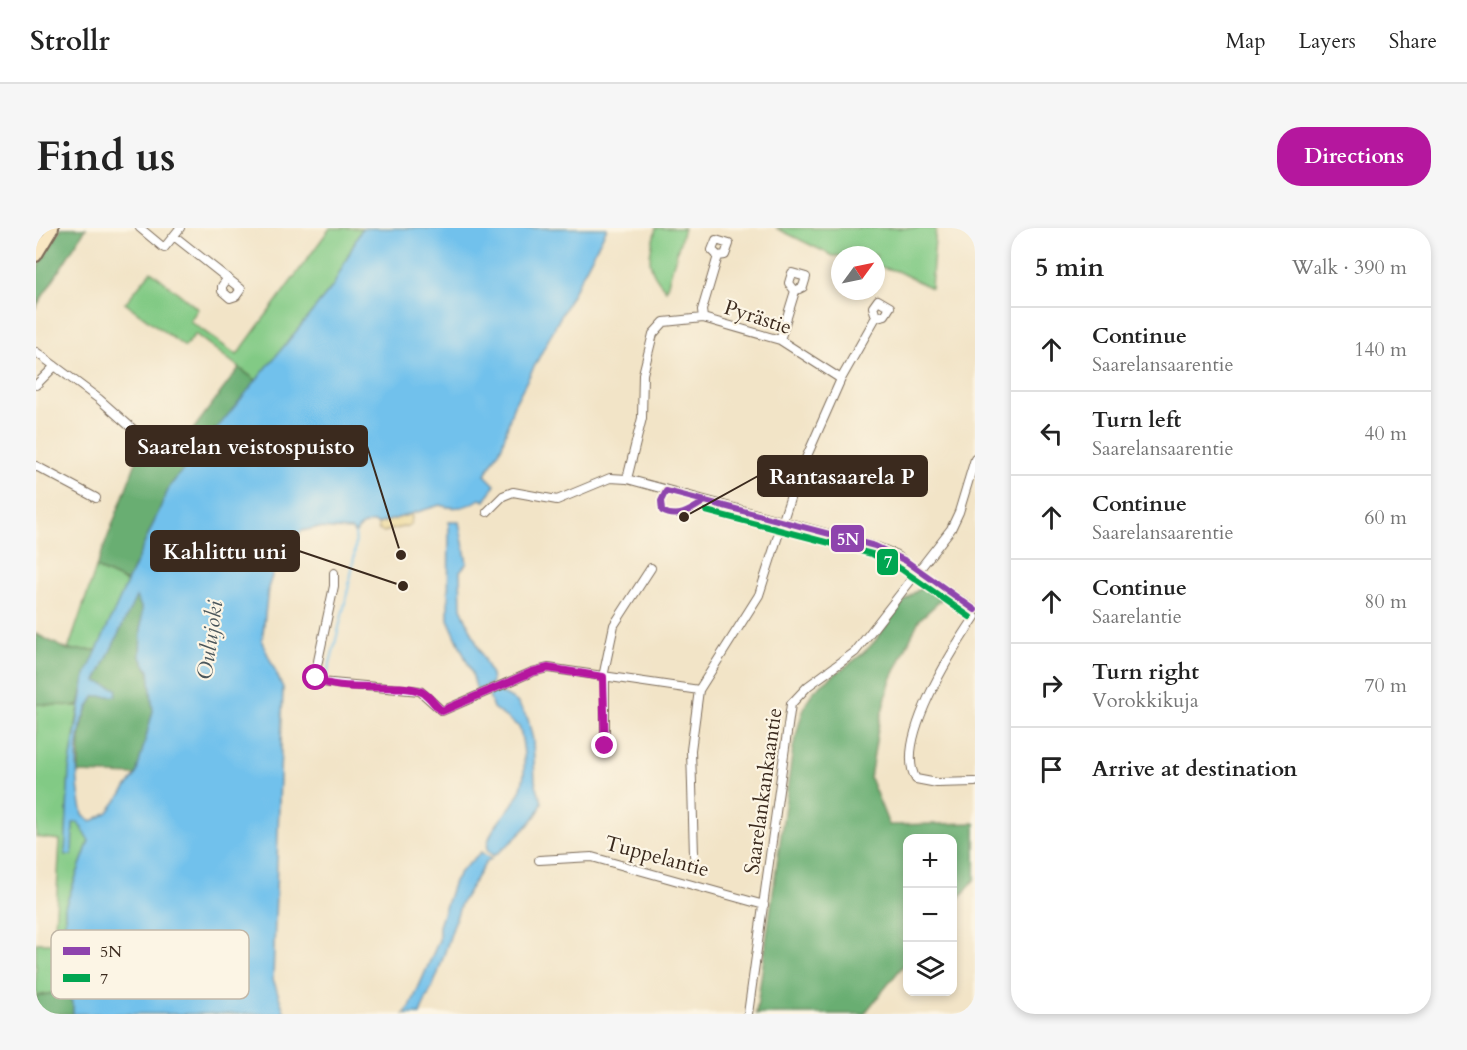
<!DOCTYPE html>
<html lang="en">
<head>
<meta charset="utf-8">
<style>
	body { margin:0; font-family:Cardo,serif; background:#f6f6f6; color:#222 }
	.controls { position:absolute; right:18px; bottom:18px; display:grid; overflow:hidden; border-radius:12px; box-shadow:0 3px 9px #0003 }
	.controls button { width:54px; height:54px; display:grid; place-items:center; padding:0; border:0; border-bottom:2px solid #e0e0e0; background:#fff; color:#222; font:30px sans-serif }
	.compass { position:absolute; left:795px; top:18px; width:54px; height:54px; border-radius:50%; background:#fff; box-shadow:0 3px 9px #0003; rotate:57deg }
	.stop { position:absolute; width:18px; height:18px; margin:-14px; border:4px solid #b5179e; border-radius:50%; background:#fff }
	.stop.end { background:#b5179e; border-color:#fff; box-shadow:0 2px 6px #0008 }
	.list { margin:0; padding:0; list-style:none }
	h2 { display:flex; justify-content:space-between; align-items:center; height:78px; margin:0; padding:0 24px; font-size:26px }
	h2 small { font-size:20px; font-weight:400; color:#767676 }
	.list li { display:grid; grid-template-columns:39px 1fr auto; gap:18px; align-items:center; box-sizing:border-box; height:84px; padding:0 24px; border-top:2px solid #e0e0e0 }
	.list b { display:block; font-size:22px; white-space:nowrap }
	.list p { margin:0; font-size:20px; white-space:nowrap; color:#767676 }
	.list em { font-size:20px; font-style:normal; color:#767676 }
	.icon { flex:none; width:33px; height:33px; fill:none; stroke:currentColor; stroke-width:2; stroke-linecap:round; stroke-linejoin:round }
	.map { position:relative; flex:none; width:939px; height:786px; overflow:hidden; border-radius:24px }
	header { display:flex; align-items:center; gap:36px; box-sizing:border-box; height:84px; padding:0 30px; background:#fff; border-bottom:2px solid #e0e0e0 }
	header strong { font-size:28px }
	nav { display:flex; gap:33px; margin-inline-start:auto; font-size:21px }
	.intro { display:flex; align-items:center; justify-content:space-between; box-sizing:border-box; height:144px; padding:0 36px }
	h1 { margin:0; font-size:42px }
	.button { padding:15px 27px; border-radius:24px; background:#b5179e; color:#fff; font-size:21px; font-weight:700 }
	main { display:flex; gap:36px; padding:0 36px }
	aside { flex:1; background:#fff; border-radius:24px; box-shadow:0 3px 9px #0003 }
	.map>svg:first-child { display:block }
	.green { fill:#82ca85; stroke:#5e7a52; stroke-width:1.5 }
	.forest { fill:#69ae72; stroke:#526c48; stroke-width:1.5 }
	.sand { fill:#eeda9e; stroke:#94825e; stroke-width:1.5 }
	.water { fill:#71c1ec; stroke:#567685; stroke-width:1.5; fill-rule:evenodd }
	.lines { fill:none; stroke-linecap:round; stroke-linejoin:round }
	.stream { stroke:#71c1ec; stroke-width:2 }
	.street-casing { stroke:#7b6b59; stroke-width:10 }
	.secondary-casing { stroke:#7b6b59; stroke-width:14 }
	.street { stroke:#fff; stroke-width:8 }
	.secondary { stroke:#f9e7c3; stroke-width:10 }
	.bus-1-casing { stroke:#fcf5e5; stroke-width:10 }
	.bus-2-casing { stroke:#fcf5e5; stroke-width:10 }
	.bus-1 { stroke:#8e44ad; stroke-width:6 }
	.bus-2 { stroke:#00a651; stroke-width:6 }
	.route { stroke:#b5179e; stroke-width:8 }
	.labels { text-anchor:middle; stroke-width:4.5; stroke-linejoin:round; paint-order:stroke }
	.street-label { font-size:21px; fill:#3b2a1e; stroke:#fcf5e5 }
	.water-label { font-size:22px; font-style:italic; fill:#4b575c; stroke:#fcf5e5 }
	.key { fill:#fcf5e5; stroke:#c2b8a9; stroke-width:1.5 }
	.key-label { font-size:16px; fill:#3b2a1e }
	.leader { fill:none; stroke:#3b2a1e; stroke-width:2 }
	.callout-dot { fill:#3b2a1e; stroke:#fcf5e5; stroke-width:2 }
	.callout { fill:#3b2a1e; stroke:#3b2a1e; stroke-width:2 }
	.callout-label { font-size:22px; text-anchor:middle; font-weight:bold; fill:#fff }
	.line-badge { stroke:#fcf5e5; stroke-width:2 }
	.badge-label { font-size:16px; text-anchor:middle; font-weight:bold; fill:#fff }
</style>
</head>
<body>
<header>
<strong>Strollr</strong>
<nav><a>Map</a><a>Layers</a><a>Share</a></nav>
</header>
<div class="intro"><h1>Find us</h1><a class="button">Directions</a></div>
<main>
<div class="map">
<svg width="939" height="786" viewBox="0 0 939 786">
	<rect width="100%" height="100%" fill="#fcf5e5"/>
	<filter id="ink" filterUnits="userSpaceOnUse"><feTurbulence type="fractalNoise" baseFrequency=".0167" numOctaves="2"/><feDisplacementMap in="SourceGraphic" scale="12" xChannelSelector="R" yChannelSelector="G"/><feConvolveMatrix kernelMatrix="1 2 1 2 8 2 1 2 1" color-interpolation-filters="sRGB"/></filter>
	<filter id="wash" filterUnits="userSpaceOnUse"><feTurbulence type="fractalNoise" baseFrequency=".008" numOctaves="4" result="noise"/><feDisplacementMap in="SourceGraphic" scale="24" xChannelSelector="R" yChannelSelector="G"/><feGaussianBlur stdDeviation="1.35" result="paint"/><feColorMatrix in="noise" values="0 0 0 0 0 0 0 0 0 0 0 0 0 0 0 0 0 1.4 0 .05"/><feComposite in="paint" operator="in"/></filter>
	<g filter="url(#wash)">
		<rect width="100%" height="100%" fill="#f2e4c7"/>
		<path class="green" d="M294 0H326L297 58 221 153 159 106 149 119 89 75 115 43 162 81 154 93 201 127Z
			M620 0H648L630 62C608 38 613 30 620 0Z
			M740 0H900L895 60 861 43 840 38V27L797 28Z
			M60 340 91 354 62 422H32Z
			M0 476 43 478 33 542 29 627H36L37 595 42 594 53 613 29 679 30 763 0 768V715H18L24 612 0 609Z"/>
		<path class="forest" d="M25 0H50L0 79V43Z
			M203 140 221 153 134 258 91 354 60 340 108 213 119 227 127 218 138 227Z
			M888 359 906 371 883 392 854 454 843 495 834 550 853 597 939 595V651L917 678 916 610H872L871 733 828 786H720L757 520C762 503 766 476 778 463 797 444 822 434 839 413 855 393 865 369 888 359Z
			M100 368 106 381 104 428 113 443 117 483 100 547 43 545C43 517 43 490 59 468H80V461L60 453Z
			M0 406 32 422H62L49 449 43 478 0 476Z
			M30 763 37 776V786H0V768Z"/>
		<path class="sand" d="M376 286 375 297 347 304 343 302 342 296Z"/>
		<path class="water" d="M326 0H571L477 179 466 218 449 247 459 257 449 273 444 271C432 279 418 282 404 277L342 296C332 292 324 298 319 306L316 302 280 300 265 303 241 333 232 360 226 414 247 460 237 751 249 786H37V776L30 763 29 679 53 613 42 594 37 595 36 627H29L33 542 49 449 134 258 297 58ZM100 369 106 381 104 428 113 443 117 483 100 547 72 584 55 594 47 587C39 551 36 499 59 468H80L81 461 60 453Z
			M413 294H423L431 335 424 343 425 380 455 447 456 455 441 463 436 445 412 391Z
			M460 462 481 474 492 491 497 512 499 553 506 574C503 591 471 619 457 628L451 622C452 596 478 583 485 560 491 543 488 515 483 499L457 480 453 468Z
			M445 624 455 631 450 634 425 675 401 748 386 781 384 786H368L374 779 403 712V698L418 653 424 644Z"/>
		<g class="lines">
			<path class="stream" d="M290 451C296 426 324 325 319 306"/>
		</g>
	</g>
	<g filter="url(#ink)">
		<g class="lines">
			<g class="street-casing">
				<path id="street" d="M104 0 128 20 144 0
					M138 8 205 61 200 68 194 70 186 63V58L192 50
					M667 90 666 82 682 28 689 27 693 16 680 12 676 22 682 28
					M744 112 759 63 767 59 770 49 756 45 753 55 759 63
					M0 124 63 171 116 218
					M805 151 840 89 849 87 854 79 842 72 837 79 840 89
					M0 157 19 138
					M0 238 60 270
					M591 251 606 190 607 146 617 106 628 94 667 90 744 112 805 151 759 255 723 367 663 462 655 522 658 627
					M451 284 467 268 477 264 521 272 574 250 591 251 842 319 859 326 939 382
					M298 345V358L279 447 285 454 384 463 406 483 496 444 512 440 663 462
					M939 389C918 420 857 514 880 551L901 555 939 554
					M567 449 578 397 615 340
					M569 518V450
					M503 632 556 629 728 677
					M712 786 755 476 772 458 819 424 915 301 923 284 939 231"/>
			</g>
			<g class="secondary-casing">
				<path id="secondary" d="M0 28 17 0"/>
			</g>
			<use href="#street" class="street"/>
			<use href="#secondary" class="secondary"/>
			<g class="bus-1-casing">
				<path id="bus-1" d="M630 263 669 273C655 282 642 292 626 283L625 273Z
					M669 273 839 318 870 333 939 382"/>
			</g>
			<g class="bus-2-casing">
				<path id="bus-2" d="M670 283 836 326 865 341 934 389"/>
			</g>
			<use href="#bus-1" class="bus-1"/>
			<use href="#bus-2" class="bus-2"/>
		</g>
	</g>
	<g class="lines" filter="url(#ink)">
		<path class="route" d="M280 450C300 466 361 453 386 464 394 468 399 478 406 483L496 444 512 440 567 449 569 518"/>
	</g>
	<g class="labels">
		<g class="street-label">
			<text transform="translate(722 89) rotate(18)" y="7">Pyrästie</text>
			<text transform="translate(727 563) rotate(-82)" y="7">Saarelankankaantie</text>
			<text transform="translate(621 628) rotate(15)" y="7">Tuppelantie</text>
		</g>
		<g class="water-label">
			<text transform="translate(173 412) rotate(-82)" y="8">Oulujoki</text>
		</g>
	</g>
	<rect x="15" y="702" width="198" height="69" rx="9" class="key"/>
	<rect x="27" y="719" width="27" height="8" fill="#8e44ad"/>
	<rect x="27" y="746" width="27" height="8" fill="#00a651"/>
	<g class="key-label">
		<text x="64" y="729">5N</text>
		<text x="64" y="756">7</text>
	</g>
	<path class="leader" d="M365 327L331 218M648 289L722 248M367 358L263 323"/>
	<g class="callout-dot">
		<circle cx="365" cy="327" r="6"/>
		<circle cx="648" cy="289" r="6"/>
		<circle cx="367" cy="358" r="6"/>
	</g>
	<g class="callout">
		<rect x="90" y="198" width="241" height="40" rx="6"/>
		<rect x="722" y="228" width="169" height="40" rx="6"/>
		<rect x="115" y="303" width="148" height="40" rx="6"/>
	</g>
	<g class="callout-label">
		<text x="210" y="226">Saarelan veistospuisto</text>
		<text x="806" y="256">Rantasaarela P</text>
		<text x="189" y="331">Kahlittu uni</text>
	</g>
	<g class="line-badge">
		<rect x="794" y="296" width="35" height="29" rx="6" fill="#8e44ad"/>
		<rect x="840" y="320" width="23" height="28" rx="6" fill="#00a651"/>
	</g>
	<g class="badge-label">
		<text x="812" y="317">5N</text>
		<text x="852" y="340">7</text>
	</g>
</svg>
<div class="controls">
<button>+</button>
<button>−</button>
<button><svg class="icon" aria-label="layers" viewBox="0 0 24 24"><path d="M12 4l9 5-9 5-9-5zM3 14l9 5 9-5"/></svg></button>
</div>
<svg class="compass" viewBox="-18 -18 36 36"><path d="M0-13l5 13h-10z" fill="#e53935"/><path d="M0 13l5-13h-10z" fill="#767676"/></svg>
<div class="stop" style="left:280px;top:450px"></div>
<div class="stop end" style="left:569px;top:518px"></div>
</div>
<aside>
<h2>5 min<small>Walk · 390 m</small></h2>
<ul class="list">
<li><svg class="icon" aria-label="ahead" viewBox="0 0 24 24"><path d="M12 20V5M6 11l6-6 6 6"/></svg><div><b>Continue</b><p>Saarelansaarentie</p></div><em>140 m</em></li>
<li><svg class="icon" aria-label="left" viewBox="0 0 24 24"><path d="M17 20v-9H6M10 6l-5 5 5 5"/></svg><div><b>Turn left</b><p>Saarelansaarentie</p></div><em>40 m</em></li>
<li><svg class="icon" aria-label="ahead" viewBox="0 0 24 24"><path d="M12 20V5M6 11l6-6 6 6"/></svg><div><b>Continue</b><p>Saarelansaarentie</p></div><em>60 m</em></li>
<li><svg class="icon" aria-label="ahead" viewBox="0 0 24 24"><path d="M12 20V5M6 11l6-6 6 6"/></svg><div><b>Continue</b><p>Saarelantie</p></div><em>80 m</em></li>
<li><svg class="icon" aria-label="right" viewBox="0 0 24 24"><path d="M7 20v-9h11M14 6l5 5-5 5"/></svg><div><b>Turn right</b><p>Vorokkikuja</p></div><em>70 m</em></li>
<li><svg class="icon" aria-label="arrive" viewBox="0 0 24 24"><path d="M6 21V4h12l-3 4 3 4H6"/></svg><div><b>Arrive at destination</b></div></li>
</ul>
</aside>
</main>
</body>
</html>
